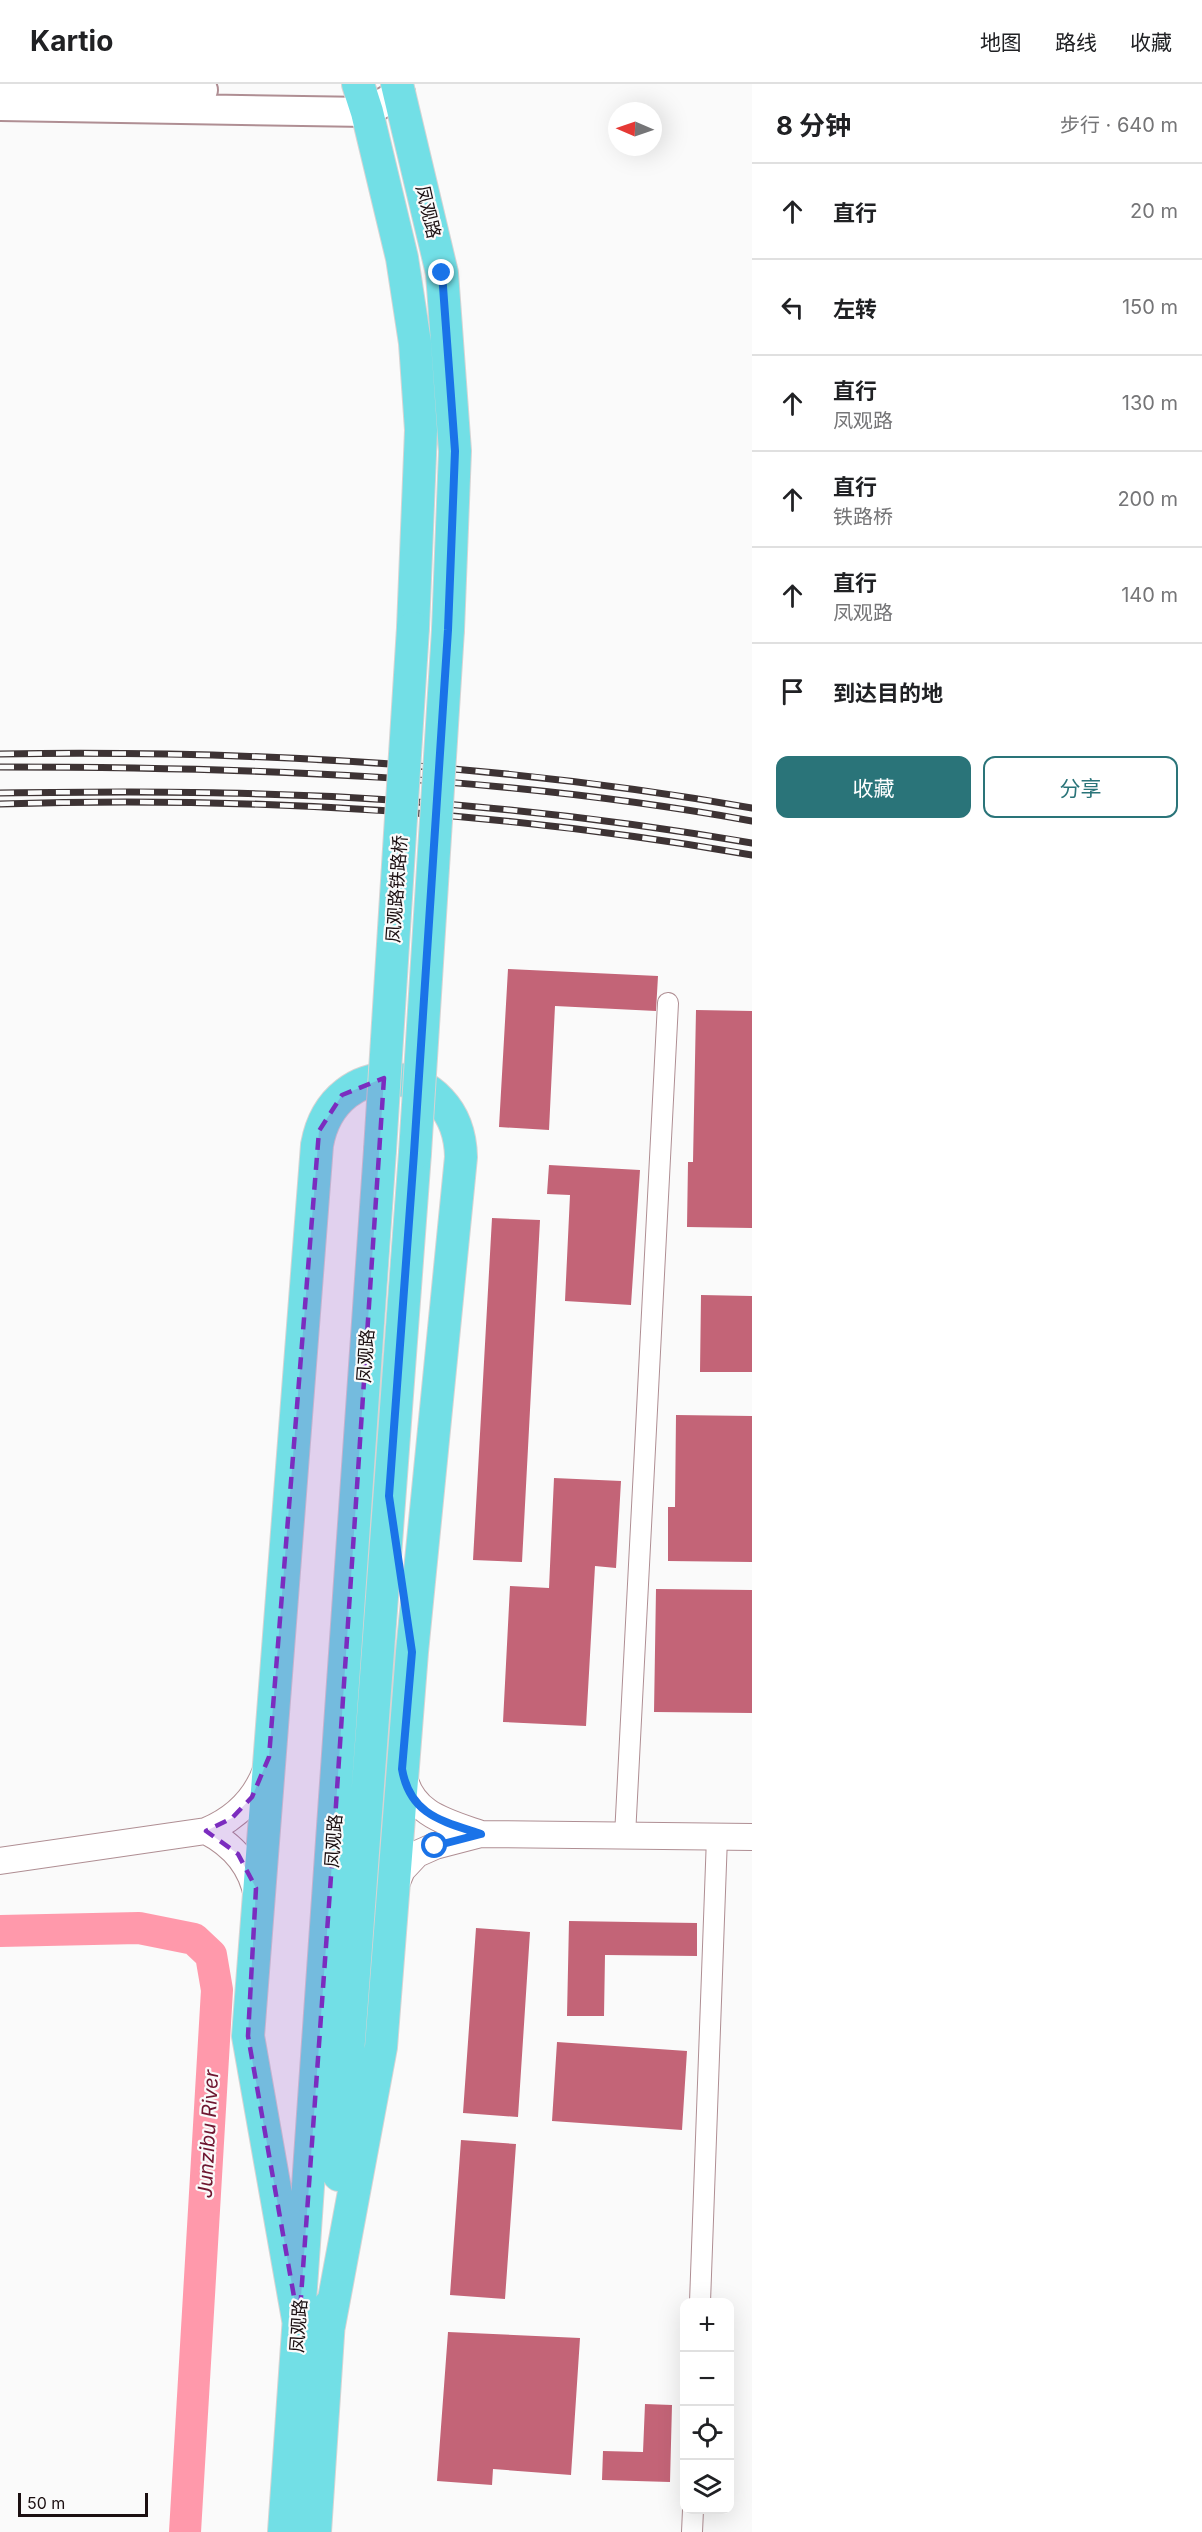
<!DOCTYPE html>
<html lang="zh">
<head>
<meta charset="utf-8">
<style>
	body { margin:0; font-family:Inter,"Noto Sans SC",sans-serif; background:#f2f2f2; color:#202124 }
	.controls { position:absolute; right:18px; bottom:18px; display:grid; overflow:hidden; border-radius:12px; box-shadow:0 6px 24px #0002 }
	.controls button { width:54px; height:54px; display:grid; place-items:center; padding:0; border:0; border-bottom:2px solid #e0e0e0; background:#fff; color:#202124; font:30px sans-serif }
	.compass { position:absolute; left:608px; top:18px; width:54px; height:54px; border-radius:50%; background:#fff; box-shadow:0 6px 24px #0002; rotate:272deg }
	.scale { position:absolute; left:18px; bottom:15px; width:130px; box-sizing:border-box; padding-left:6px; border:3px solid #1b0f11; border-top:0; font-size:16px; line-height:21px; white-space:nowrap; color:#1b0f11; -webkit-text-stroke:4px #fafafa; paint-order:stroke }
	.stop { position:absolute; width:18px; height:18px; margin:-14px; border:4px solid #1a73e8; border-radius:50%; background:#fff }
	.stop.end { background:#1a73e8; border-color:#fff; box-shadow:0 2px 6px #0008 }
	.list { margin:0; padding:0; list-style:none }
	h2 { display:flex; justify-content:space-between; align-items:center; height:78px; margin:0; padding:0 24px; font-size:26px }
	h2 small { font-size:20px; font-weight:400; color:#757577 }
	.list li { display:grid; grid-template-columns:39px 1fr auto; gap:18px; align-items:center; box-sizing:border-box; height:96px; padding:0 24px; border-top:2px solid #e0e0e0 }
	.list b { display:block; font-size:22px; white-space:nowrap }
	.list p { margin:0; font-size:20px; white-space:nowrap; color:#757577 }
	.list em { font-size:20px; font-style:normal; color:#757577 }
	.actions { display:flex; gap:12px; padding:18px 24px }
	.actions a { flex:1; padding:14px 0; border:2px solid #2a7479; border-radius:12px; text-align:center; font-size:21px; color:#2a7479 }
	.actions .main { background:#2a7479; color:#fff }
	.icon { flex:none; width:33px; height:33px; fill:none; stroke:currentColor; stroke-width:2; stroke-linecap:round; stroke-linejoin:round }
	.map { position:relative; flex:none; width:752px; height:2448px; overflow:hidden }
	header { display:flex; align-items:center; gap:36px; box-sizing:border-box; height:84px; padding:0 30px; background:#fff; border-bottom:2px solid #e0e0e0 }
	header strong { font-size:28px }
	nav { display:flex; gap:33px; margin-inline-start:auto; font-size:21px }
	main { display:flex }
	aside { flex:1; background:#fff }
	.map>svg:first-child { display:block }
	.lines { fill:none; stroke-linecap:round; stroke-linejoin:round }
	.river { stroke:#ff99ab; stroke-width:32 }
	.building { fill:#c36477 }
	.minor-casing { stroke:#af8e93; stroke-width:22 }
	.tertiary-casing { stroke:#af8e93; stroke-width:28 }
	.secondary-casing { stroke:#af8e93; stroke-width:32 }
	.primary-casing { stroke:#d6d4d4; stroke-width:34 }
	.minor { stroke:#fff; stroke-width:20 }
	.tertiary { stroke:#fff; stroke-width:26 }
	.secondary { stroke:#fff; stroke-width:28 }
	.primary { stroke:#72dfe6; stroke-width:32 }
	.rail-casing { stroke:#3d3334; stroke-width:7 }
	.rail { stroke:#fafafa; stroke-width:4.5; stroke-dasharray:14; stroke-linecap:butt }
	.primary-bridge-casing { stroke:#d6d4d4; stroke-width:34; stroke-linecap:butt }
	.primary-bridge { stroke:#72dfe6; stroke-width:32 }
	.route { stroke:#1a73e8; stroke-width:8 }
	.marked { fill:#7b2cbf; fill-opacity:0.2; stroke:#7b2cbf; stroke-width:4.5; stroke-dasharray:12 8; stroke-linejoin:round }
	.labels { text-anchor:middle; stroke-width:4.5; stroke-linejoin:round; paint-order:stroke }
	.street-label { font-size:18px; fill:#1b0f11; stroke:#fafafa }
	.water-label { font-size:20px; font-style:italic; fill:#6e1630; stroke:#fafafa }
</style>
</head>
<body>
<header>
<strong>Kartio</strong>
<nav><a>地图</a><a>路线</a><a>收藏</a></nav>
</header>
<main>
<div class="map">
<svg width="752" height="2448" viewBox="0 0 752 2448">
	<rect width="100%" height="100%" fill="#fafafa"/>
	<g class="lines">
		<path class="river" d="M0 1847 139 1844 194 1855 211 1871 217 1906 185 2448"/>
	</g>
	<path class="building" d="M508 885 658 892 656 927 555 922 549 1046 499 1043Z
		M696 926 752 927V1144L687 1143 688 1078H693Z
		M549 1081 640 1086 631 1221 565 1217 570 1111 547 1110Z
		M492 1134 540 1136 522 1478 473 1476Z
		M701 1211 752 1212V1288H700Z
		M676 1331 752 1332V1478L668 1477V1423H675Z
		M554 1394 621 1397 616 1484 595 1482 586 1642 503 1638 510 1502 549 1504Z
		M656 1505 752 1506V1629L654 1628Z
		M569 1837 697 1839V1872L605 1871 604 1932H567Z
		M476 1844 530 1848 518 2033 463 2029Z
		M557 1958 687 1967 682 2046 552 2037Z
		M461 2056 516 2060 505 2215 450 2211Z
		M448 2248 580 2254 571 2391 493 2385 492 2401 437 2397Z
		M645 2320 672 2321 670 2398 602 2396 603 2367 643 2368Z"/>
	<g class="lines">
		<g class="minor-casing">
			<path id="minor" d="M625 1752 668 919
				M700 2218 717 1753
				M692 2448 693 2426"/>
		</g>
		<g class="tertiary-casing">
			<path id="tertiary" d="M403 1688C410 1730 446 1738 481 1750
				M206 1747C233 1761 252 1782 257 1813
				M0 1777 206 1747C235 1735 255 1716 266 1686
				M394 1805 402 1786 417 1770 435 1762 481 1750 752 1753"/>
		</g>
		<g class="secondary-casing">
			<path id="secondary" d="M0 2 203 6
				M0 22 367 28 400 9"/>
		</g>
		<g class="primary-casing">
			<path id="primary" d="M358 0 367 28 402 174 415 259 421 346 413 544
				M397 0 442 189 455 367 448 546
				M339 2091 415 1069
				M299 2241 248 1952 317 1061C334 966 459 976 461 1073L412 1568 381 1963 329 2242
				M284 2448 380 1066
				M315 2448 330 2221"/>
		</g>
		<use href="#minor" class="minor"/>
		<use href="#tertiary" class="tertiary"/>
		<use href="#secondary" class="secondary"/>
		<use href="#primary" class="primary"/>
		<g class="rail-casing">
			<path id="rail" d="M0 670C251 666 504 680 752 724
				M0 683C252 683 503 692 752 737
				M0 709C74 708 149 707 223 709 400 712 578 729 752 759
				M0 720C251 712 505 728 752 771"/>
		</g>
		<use href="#rail" class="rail"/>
		<g class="primary-bridge-casing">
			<path id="primary-bridge" d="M380 1066 413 544
				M415 1069 448 546"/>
		</g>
		<use href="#primary-bridge" class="primary-bridge"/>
	</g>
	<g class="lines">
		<path class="route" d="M435 1762 481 1750C442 1737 410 1731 402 1685L412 1568 389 1412 414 1069 448 546 455 367 442 189"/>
	</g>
	<path class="marked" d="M384 994 335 1736 299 2241 248 1952 256 1804 238 1770 206 1747 232 1734 252 1713 269 1673 319 1047 342 1011Z"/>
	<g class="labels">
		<g class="street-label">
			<text transform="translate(428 128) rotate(77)" y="6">凤观路</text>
			<text transform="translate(397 805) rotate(-86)" y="6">凤观路铁路桥</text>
			<text transform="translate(366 1272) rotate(-86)" y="6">凤观路</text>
			<text transform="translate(334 1757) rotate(-86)" y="6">凤观路</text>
			<text transform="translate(299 2242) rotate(-86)" y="6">凤观路</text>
		</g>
		<g class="water-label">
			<text transform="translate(208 2050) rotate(-87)" y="7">Junzibu River</text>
		</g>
	</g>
</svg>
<div class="controls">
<button>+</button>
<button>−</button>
<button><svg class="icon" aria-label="locate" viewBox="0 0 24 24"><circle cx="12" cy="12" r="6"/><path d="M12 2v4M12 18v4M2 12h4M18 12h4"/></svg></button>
<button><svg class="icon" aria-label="layers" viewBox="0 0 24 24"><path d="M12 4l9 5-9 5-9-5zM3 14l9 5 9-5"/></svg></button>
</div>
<svg class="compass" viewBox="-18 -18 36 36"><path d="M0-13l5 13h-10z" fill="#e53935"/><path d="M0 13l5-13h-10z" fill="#757577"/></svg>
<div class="scale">50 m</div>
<div class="stop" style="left:435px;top:1762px"></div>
<div class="stop end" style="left:442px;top:189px"></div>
</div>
<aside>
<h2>8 分钟<small>步行 · 640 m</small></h2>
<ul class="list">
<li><svg class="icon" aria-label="ahead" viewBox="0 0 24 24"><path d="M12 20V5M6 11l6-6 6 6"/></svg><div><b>直行</b></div><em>20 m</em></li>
<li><svg class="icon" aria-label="left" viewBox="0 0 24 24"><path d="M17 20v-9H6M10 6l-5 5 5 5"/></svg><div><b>左转</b></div><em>150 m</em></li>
<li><svg class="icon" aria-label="ahead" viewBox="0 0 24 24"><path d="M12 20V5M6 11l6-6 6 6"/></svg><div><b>直行</b><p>凤观路</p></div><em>130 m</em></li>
<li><svg class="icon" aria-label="ahead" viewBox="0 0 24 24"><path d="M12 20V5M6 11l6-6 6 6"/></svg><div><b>直行</b><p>铁路桥</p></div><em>200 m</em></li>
<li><svg class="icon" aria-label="ahead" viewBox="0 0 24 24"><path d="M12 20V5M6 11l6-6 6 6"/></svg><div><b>直行</b><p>凤观路</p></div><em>140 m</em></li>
<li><svg class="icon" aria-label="arrive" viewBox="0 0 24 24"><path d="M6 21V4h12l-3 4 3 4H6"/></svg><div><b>到达目的地</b></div></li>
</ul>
<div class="actions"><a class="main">收藏</a><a>分享</a></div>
</aside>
</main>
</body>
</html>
